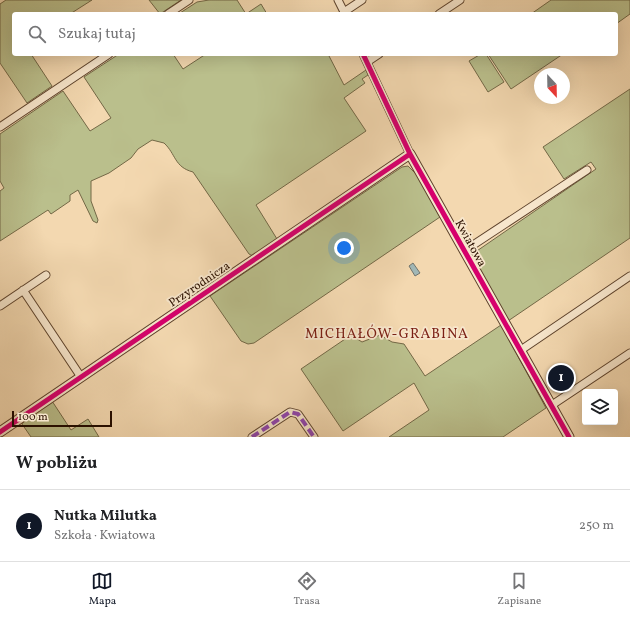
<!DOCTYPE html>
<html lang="pl">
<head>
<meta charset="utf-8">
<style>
	body { margin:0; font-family:Vollkorn,serif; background:#f6f6f6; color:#202124 }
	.controls { position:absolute; right:12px; bottom:12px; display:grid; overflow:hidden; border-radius:4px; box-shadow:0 4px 16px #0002 }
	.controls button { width:36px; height:36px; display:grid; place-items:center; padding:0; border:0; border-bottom:1px solid #e0e0e0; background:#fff; color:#202124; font:20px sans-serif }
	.compass { position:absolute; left:534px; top:68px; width:36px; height:36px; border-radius:50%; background:#fff; box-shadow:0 4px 16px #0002; rotate:158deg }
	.scale { position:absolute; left:12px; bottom:10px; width:100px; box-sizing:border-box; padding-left:4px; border:2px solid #2c1100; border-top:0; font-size:11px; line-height:14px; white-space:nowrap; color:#2c1100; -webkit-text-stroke:3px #f7e6cc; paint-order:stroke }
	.you { position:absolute; left:344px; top:248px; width:14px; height:14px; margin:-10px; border:3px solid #fff; border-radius:50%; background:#1a73e8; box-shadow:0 0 0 6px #1a73e833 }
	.badge { display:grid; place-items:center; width:26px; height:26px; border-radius:50%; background:#111827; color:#fff; font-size:13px; font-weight:700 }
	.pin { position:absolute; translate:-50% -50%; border:2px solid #fff; box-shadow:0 1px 4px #0006 }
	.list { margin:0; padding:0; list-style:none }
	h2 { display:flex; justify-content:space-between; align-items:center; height:52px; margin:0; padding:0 16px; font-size:17px }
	h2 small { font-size:13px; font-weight:400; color:#757577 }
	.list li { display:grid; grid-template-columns:26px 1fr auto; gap:12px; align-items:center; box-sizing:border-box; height:72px; padding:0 16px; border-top:1px solid #e0e0e0 }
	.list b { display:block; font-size:15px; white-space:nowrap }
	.list p { margin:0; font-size:13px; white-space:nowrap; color:#757577 }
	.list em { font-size:13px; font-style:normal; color:#757577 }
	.icon { flex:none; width:22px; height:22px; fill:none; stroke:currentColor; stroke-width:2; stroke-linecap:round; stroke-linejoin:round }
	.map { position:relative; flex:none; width:630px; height:437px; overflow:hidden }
	.search { position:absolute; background:#fff; box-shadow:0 4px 16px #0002; left:12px; right:12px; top:12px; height:44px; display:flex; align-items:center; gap:10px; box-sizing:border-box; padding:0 14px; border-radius:4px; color:#757577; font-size:15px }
	.sheet { height:124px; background:#fff }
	nav { display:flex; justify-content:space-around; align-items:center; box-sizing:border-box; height:56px; border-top:1px solid #e0e0e0; background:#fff; font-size:11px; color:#757577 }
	nav a { display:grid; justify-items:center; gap:2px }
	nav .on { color:#111827 }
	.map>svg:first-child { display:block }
	.green { fill:#babf8c; stroke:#736846 }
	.water { fill:#a0b7b6; stroke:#72756d }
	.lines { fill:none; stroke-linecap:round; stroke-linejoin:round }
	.minor-casing { stroke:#5e432c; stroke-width:9 }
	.tertiary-casing { stroke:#5e432c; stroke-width:11 }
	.minor { stroke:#f7e6cc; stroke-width:7 }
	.tertiary { stroke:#f7e6cc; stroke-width:9 }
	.quiet { stroke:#8e44ad; stroke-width:4; stroke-dasharray:8 4; stroke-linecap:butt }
	.cycleway-casing { stroke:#f7e6cc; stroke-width:8 }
	.cycleway { stroke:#d6006c; stroke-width:5 }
	.labels { text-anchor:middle; stroke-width:3.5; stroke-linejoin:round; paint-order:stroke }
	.street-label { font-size:12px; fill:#2c1100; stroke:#f7e6cc }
	.quarter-label { font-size:14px; letter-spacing:1px; fill:#7a1f14; stroke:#f7e6cc }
</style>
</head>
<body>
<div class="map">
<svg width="630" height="437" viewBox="0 0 630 437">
	<rect width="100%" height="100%" fill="#f3d8b0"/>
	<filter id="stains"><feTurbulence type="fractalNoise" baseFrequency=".005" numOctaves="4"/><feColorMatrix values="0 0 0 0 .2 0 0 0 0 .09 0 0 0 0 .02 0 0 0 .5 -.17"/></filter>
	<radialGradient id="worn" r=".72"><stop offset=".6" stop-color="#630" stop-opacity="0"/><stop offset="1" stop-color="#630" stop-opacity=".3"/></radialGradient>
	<path class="green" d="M6 0H92L70 14H14V54H31L52 86 27 103 0 63V4Z
		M149 0H181L160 14Z
		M209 0H237L246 14 261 4 267 14 180 13 197 2Z
		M551 0H630V14L616 24V14H531Z
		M119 54H173L183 69 206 54H328L344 85 366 70 368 75 362 79 365 83 344 98 366 131 256 205 277 239 253 256 249 254 193 172C174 167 176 154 164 143L152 140 138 149 131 158 109 173 91 181V201L98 220 97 223 93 221 78 190 70 195V201L51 214 48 210 0 241V191L4 188 0 181V134L63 91 90 131 111 118 84 77Z
		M481 54H486L504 82 488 92 469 61Z
		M488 54H563L511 89Z
		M630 89V238L508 321 471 255 596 169 591 162 564 179 543 147Z
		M408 166 417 175 440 217 254 343 248 344 241 341 210 296 402 167Z
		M501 325 546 408 503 437H389L429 410 414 383 343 431 301 369 351 335 362 342 380 335 392 342 404 344 425 376Z
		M52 401 71 430 88 419 99 437H31L22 424 25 419Z"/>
	<path class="water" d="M413 263 420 273 415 276 409 266Z"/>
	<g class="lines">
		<g class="minor-casing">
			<path id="minor" d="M338 0 345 14
				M344 12 362 0
				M168 14 189 0
				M439 14 460 0
				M363 54 410 154
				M367 62 379 54
				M0 127 109 54
				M464 251 587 170
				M23 290 81 377
				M0 306 46 275
				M521 350 630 276
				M552 405 630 353
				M252 437 290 412 298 414 314 437"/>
		</g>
		<g class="tertiary-casing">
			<path id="tertiary" d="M0 432 410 154 569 437"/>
		</g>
		<use href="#minor" class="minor"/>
		<use href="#tertiary" class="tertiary"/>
		<path class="quiet" d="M252 437 290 412 298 414 314 437"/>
		<g class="cycleway-casing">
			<path id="cycleway" d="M363 54 410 154 569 437
				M0 432 410 154"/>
		</g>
		<use href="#cycleway" class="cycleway"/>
	</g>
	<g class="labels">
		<g class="street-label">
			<text transform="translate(471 243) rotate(61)" y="4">Kwiatowa</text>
			<text transform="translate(199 284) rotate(-34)" y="4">Przyrodnicza</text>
		</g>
		<g class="quarter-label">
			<text x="387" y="338">MICHAŁÓW-GRABINA</text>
		</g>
	</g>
	<rect width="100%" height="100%" filter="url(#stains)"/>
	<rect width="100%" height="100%" fill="url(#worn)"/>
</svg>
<div class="controls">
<button><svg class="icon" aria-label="layers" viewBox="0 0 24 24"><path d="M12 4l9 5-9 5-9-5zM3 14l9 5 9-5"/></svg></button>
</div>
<svg class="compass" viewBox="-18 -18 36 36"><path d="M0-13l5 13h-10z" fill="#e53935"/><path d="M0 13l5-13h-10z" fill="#757577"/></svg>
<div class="scale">100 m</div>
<div class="you"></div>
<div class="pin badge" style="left:561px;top:378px">1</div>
<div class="search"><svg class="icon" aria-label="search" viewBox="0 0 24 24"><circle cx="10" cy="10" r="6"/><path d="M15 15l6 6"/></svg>Szukaj tutaj</div>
</div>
<section class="sheet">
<h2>W pobliżu<small></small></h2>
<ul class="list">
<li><span class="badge">1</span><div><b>Nutka Milutka</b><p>Szkoła · Kwiatowa</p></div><em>250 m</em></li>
</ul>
</section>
<nav>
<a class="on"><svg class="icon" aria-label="map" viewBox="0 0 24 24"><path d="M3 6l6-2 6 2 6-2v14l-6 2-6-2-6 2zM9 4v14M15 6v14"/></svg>Mapa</a>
<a><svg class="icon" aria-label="directions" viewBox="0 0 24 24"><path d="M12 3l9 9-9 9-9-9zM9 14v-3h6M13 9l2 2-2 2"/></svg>Trasa</a>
<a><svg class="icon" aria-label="saved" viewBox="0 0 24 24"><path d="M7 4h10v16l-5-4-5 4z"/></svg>Zapisane</a>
</nav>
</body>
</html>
